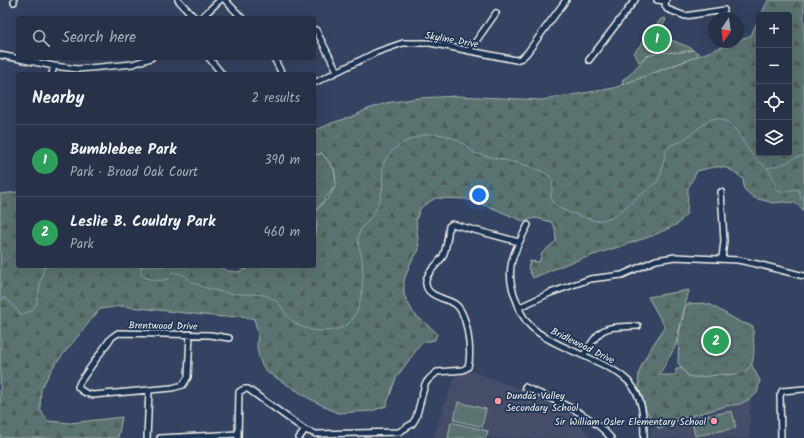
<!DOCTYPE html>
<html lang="en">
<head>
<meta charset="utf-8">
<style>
	body { margin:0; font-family:Kalam,sans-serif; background:#333e53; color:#f1f3f6 }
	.controls { position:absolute; right:12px; top:12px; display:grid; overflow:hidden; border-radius:4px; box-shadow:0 4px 16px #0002 }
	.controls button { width:36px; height:36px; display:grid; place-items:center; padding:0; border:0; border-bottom:1px solid #434d61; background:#273249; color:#f1f3f6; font:20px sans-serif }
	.compass { position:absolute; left:708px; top:12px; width:36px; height:36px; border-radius:50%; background:#273249; box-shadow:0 4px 16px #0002; rotate:193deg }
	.you { position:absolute; left:479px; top:195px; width:14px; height:14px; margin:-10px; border:3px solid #fff; border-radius:50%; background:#1a73e8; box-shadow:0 0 0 6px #1a73e833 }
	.badge { display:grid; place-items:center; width:26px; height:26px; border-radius:50%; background:#95b2f1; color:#fff; font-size:13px; font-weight:700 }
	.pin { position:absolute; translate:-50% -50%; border:2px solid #fff; box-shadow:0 1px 4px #0006 }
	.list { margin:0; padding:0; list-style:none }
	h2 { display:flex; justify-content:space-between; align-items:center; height:52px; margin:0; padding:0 16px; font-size:17px }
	h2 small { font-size:13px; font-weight:400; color:#a4aab4 }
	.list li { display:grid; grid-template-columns:26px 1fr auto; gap:12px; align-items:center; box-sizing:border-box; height:72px; padding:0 16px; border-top:1px solid #434d61 }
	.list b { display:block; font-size:15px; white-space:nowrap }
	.list p { margin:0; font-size:13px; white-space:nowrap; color:#a4aab4 }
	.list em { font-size:13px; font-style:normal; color:#a4aab4 }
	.icon { flex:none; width:22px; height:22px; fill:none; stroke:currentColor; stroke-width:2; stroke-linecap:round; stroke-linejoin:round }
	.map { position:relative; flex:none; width:804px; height:438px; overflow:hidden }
	.search { position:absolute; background:#273249; box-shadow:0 4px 16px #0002; left:16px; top:16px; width:300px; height:44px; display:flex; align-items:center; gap:10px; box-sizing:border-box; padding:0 14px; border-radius:4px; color:#a4aab4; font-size:15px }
	.panel { position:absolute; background:#273249; box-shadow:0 4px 16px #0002; left:16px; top:72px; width:300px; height:196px; border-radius:4px }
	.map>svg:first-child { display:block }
	.built { fill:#444d68 }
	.grass { fill:#5a7370; stroke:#a7b2ac }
	.forest { fill:url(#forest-firs); stroke:#a7b2ac }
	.park { fill:url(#park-crowns); stroke:#a7b2ac }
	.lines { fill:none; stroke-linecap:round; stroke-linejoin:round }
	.stream { stroke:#88a1ad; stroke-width:1 }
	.minor-casing { stroke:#f4f1e8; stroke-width:8 }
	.minor { stroke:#1d3557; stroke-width:5 }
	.poi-dot { fill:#ff9aa2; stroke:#1d3557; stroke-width:1.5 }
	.labels { text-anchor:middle; stroke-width:3.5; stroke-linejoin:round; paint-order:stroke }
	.street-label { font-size:10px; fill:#f4f1e8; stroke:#1d3557 }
	.poi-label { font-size:10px; fill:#f4f1e8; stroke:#1d3557; text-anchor:start }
</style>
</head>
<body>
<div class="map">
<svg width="804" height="438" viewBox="0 0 804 438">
	<defs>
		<pattern id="forest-firs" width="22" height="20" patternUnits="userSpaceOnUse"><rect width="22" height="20" fill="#5a7370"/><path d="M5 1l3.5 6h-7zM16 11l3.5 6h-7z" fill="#515b59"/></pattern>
		<pattern id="park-crowns" width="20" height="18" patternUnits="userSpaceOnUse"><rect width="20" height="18" fill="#5a7370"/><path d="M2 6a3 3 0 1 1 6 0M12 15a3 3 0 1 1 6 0" fill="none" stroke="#515b59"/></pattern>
	</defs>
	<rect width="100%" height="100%" fill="#344361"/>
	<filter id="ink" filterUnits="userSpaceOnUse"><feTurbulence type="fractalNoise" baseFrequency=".025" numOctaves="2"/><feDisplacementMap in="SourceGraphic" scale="8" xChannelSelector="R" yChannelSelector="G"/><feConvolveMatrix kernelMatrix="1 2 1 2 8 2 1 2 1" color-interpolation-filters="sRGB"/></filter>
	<g filter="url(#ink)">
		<path class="built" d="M472 371 517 388 529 391 569 410 591 438H433L455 375Z
			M750 399V438H651V426L660 429 684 418 726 406 740 404Z"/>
		<path class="grass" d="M693 50 698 53V56L622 85 623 79C627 77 631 74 633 71 641 63 642 57 655 54 667 50 681 54 693 50Z
			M458 402 486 409 482 427 454 420Z
			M732 411 736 428 695 436 691 419Z
			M451 422 488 431 486 438H448Z"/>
		<path class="forest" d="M768 0H804V211L795 203 783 202 774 203 754 198 744 189 743 179C725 164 720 165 697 171L688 188 687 213 678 224 652 236 566 264 533 278 528 268 530 261 539 262 542 253 556 241 555 228 551 222 536 218 523 221 490 207 466 199 436 198 421 207 416 220 419 250 411 262 404 280V295L414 314 437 333 435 340 422 342 396 378 386 406 372 411 337 413 310 399 267 372 262 365 259 357 257 347 258 333 254 319 242 316 222 317 121 306 100 309 53 367 41 389 40 409 48 421 70 423 122 417 118 438H0V194L18 192V266H218L228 271 238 272 254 266H314V236L317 226 315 212 329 197 336 185 334 169 322 153 314 156V131L332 123 354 116 365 110 386 103 418 98 458 96 542 100 614 88 735 42H738V41L751 35 759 18V153H789V15H761Z
			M689 290 675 347 659 375H676V369L751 363 760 381 757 393 750 399 740 404 726 406 684 418 660 429C654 426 652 420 649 415 642 404 637 386 639 373 641 362 658 337 665 327L648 297Z"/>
		<path class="park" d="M665 18 666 20 657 34 691 48 692 50C674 56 653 47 639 62L634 53 661 19Z
			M322 153 334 169 336 185 315 212 317 226 314 236V156Z
			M703 303 711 305 740 322 753 326C753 337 755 350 753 360 750 376 728 374 716 375 705 376 699 379 688 376L678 363 679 334 685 307 688 304Z"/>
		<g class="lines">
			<path class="stream" d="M767 168C772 167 778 166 783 164 791 161 795 156 804 156
				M141 266V274C148 280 159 282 168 279L172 272C175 273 180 273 184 275 186 276 188 279 190 281 201 287 216 291 228 293 238 295 258 293 267 296 284 303 282 313 294 322 307 332 326 333 341 328 364 320 364 278 362 258 361 252 358 246 358 240 359 227 365 226 371 217 376 210 379 203 381 195 385 183 379 167 387 157 396 144 421 132 437 134 447 135 457 139 465 145 468 147 471 151 474 153 478 154 482 155 486 156 502 160 544 166 553 180L551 198 554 204 565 211 596 221 612 218 657 182 661 174 666 151 671 145 680 142 711 119C735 115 740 141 753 156 757 162 765 165 769 170 773 175 775 185 777 191 785 194 789 188 799 190L801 199 804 200
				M0 301 4 298 9 301 21 315 31 311 36 305 44 266"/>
			<g class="minor-casing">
				<path id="minor" d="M14 0V2
					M178 0 195 18
					M225 0 242 18
					M657 0 666 1
					M666 0 665 5 667 9 685 16 724 10
					M201 18 220 0
					M316 30 337 71
					M469 51 496 13
					M0 55 54 66 78 69 133 64 151 58
					M209 58 222 74
					M274 58 282 74
					M589 60 635 0
					M52 74 54 66
					M314 83 377 52 403 43H430L516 60 522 58 527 53 566 0
					M721 192 724 241 722 258
					M528 225C513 253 503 271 517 302 519 307 520 312 523 316 538 346 602 356 628 381 643 396 644 418 644 438
					M520 307 550 293 590 279 622 275 656 260 675 257 738 260 757 264 804 276
					M190 334 188 377 183 385 172 388 93 395C86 394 82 392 78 387L80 382 111 338 118 333 210 335 229 338
					M584 355C602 324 604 328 638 326
					M525 387C555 401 589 412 611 438
					M147 438 149 390
					M160 438 238 434
					M238 438 239 392 244 389H248L305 430 316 434 399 432 412 424 416 418 425 384 429 379 437 372 463 370 468 367C472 353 468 313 455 304 446 298 427 297 426 284 424 274 438 265 443 256 447 247 448 236 449 226L452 224 519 242
					M299 438 305 430
					M781 438 780 396 782 391 804 389"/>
			</g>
			<use href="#minor" class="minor"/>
		</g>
	</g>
	<g class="poi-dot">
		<circle cx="498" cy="401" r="4"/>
		<circle cx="714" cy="421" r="4"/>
	</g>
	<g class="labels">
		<g class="street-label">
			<text transform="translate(452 39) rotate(10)" y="4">Skyline Drive</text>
			<text transform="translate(163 325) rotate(1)" y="4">Brentwood Drive</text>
			<text transform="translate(583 345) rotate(26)" y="4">Bridlewood Drive</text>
		</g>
		<g class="poi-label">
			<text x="506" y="399">Dundas Valley<tspan x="506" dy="12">Secondary School</tspan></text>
			<text x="706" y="425" text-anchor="end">Sir William Osler Elementary School</text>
		</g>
	</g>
</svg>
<div class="controls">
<button>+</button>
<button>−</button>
<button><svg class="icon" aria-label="locate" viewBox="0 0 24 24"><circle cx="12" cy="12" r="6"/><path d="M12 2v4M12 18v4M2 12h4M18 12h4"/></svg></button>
<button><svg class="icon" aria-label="layers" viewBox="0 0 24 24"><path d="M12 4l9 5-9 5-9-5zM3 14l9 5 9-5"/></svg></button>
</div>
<svg class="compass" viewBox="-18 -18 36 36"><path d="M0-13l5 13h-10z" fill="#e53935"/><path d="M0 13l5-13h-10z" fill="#a4aab4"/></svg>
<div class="you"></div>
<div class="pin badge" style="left:657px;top:39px;background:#2e9e5b">1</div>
<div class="pin badge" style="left:716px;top:341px;background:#2e9e5b">2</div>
<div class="search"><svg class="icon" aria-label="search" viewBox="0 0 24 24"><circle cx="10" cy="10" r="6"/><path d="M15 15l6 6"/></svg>Search here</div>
<section class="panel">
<h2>Nearby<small>2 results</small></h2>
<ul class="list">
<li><span class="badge" style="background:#2e9e5b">1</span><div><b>Bumblebee Park</b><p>Park · Broad Oak Court</p></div><em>390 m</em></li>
<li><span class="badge" style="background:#2e9e5b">2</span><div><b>Leslie B. Couldry Park</b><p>Park</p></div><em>460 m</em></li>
</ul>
</section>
</div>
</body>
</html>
